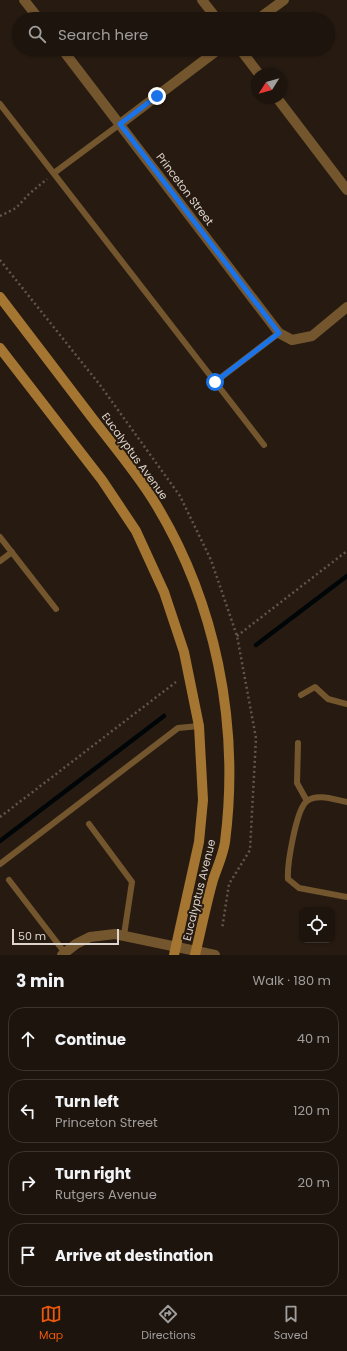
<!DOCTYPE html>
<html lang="en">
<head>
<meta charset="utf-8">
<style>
	body { margin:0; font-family:Poppins,sans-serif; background:#2a211b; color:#f1f3f6 }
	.controls { position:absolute; right:12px; bottom:12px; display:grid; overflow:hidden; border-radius:8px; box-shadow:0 1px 3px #0004 }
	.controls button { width:36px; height:36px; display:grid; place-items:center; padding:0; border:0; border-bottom:1px solid #3b332e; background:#1d140d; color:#f1f3f6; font:20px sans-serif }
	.compass { position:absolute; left:251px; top:68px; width:36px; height:36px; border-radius:50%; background:#1d140d; box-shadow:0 1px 3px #0004; rotate:233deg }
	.scale { position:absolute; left:12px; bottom:10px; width:107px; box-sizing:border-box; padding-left:4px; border:2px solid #dcd4cd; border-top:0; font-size:11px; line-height:14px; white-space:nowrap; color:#dcd4cd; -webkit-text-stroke:3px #271b11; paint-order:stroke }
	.stop { position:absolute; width:12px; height:12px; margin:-9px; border:3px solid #1a73e8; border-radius:50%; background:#fff }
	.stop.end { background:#1a73e8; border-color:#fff; box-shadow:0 1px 4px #0008 }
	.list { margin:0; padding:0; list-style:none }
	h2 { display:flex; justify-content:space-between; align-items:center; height:52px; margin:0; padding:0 16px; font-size:17px }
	h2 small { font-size:13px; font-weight:400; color:#a09e9d }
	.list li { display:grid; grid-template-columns:26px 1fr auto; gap:12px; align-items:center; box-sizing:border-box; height:64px; margin:0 8px 8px; padding:0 8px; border:1px solid #3b332e; border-radius:16px }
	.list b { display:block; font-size:15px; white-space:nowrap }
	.list p { margin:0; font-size:13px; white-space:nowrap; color:#a09e9d }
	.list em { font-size:13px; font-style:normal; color:#a09e9d }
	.icon { flex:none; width:22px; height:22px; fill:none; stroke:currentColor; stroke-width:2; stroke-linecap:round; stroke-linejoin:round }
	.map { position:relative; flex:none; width:347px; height:955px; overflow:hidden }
	.search { position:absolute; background:#1d140d; box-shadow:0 1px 3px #0004; left:12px; right:12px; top:12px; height:44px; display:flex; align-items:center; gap:10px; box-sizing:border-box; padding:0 14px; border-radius:22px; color:#a09e9d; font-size:15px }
	.sheet { height:340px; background:#1d140d }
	nav { display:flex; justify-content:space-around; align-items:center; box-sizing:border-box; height:56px; border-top:1px solid #3b332e; background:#1d140d; font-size:11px; color:#a09e9d }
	nav a { display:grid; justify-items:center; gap:2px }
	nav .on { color:#ea580c }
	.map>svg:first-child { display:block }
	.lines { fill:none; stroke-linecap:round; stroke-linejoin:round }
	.stream { stroke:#000607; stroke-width:4.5 }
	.path { stroke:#61564d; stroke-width:2.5; stroke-dasharray:2 3; stroke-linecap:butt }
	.lane { stroke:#74562e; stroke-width:6 }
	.street { stroke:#74562e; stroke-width:10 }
	.secondary { stroke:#a57631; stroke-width:10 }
	.route { stroke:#1a73e8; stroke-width:5 }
	.labels { text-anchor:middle; stroke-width:4; stroke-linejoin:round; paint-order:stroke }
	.street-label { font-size:11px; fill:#dcd4cd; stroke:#271b11 }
</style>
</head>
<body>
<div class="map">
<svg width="347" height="955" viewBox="0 0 347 955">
	<rect width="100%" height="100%" fill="#271b11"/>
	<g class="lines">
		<path class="stream" d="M256 645 347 576
			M0 841 164 716"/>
		<path class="path" d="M0 216 16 208 29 194 47 179
			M0 260 100 385 180 496 211 560 237 636 256 738 250 850 229 884 222 929
			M237 636 347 551
			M0 817 176 682"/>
		<path class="lane" d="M0 104 264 445
			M54 173 120 124
			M215 382 279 333
			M0 537 56 609
			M0 561 12 552
			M301 695 315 687 328 699 347 704
			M298 743 297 783 307 801
			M347 802C335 800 318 793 307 801 296 809 287 865 288 879L299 888 347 897
			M89 824 132 882 124 935
			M0 864 178 728 199 726
			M9 880 65 953"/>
		<path class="street" d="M24 0 39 19
			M202 0 217 19
			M258 19 284 0
			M62 49 279 333 292 340 312 336 347 307
			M240 49 259 74
			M277 98 347 190
			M120 124 219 49
			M62 955 76 944 90 937 115 934 215 955"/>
		<path class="secondary" d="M0 297C31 338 62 378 93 419 113 445 135 471 152 498 216 600 240 724 225 842 223 855 217 868 213 880 206 905 201 930 195 955
			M0 348 102 480 136 531 164 592 184 652 199 726 203 800 199 842 174 955"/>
	</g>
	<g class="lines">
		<path class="route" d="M157 96 120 124 279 333 215 382"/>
	</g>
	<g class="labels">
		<g class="street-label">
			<text transform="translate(185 189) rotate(53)" y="4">Princeton Street</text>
			<text transform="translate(135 456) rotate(54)" y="4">Eucalyptus Avenue</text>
			<text transform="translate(199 890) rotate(-76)" y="4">Eucalyptus Avenue</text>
		</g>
	</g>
</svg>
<div class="controls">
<button><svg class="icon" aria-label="locate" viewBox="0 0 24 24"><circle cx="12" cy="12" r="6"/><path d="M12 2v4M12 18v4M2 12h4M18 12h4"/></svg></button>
</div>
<svg class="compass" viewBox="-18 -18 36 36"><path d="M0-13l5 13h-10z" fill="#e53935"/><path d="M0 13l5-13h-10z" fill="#a09e9d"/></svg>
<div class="scale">50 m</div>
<div class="stop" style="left:215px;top:382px"></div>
<div class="stop end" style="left:157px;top:96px"></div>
<div class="search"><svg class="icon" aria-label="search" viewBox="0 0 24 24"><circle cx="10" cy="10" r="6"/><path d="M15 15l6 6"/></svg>Search here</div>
</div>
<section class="sheet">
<h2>3 min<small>Walk · 180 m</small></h2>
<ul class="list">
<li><svg class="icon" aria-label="ahead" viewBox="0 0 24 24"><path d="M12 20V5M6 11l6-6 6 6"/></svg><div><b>Continue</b></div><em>40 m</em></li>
<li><svg class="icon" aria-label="left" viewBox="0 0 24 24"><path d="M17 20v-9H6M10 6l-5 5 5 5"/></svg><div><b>Turn left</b><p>Princeton Street</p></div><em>120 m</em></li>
<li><svg class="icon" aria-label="right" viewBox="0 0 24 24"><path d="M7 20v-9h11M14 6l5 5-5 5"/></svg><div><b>Turn right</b><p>Rutgers Avenue</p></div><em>20 m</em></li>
<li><svg class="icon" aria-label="arrive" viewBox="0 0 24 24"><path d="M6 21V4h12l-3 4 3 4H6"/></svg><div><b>Arrive at destination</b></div></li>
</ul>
</section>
<nav>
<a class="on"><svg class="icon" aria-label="map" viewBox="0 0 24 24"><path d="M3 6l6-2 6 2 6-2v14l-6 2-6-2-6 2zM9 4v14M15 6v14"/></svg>Map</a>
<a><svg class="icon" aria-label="directions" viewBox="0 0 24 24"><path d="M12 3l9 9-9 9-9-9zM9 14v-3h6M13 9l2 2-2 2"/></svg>Directions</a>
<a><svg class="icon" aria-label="saved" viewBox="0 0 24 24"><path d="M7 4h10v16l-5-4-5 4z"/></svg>Saved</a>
</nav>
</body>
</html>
